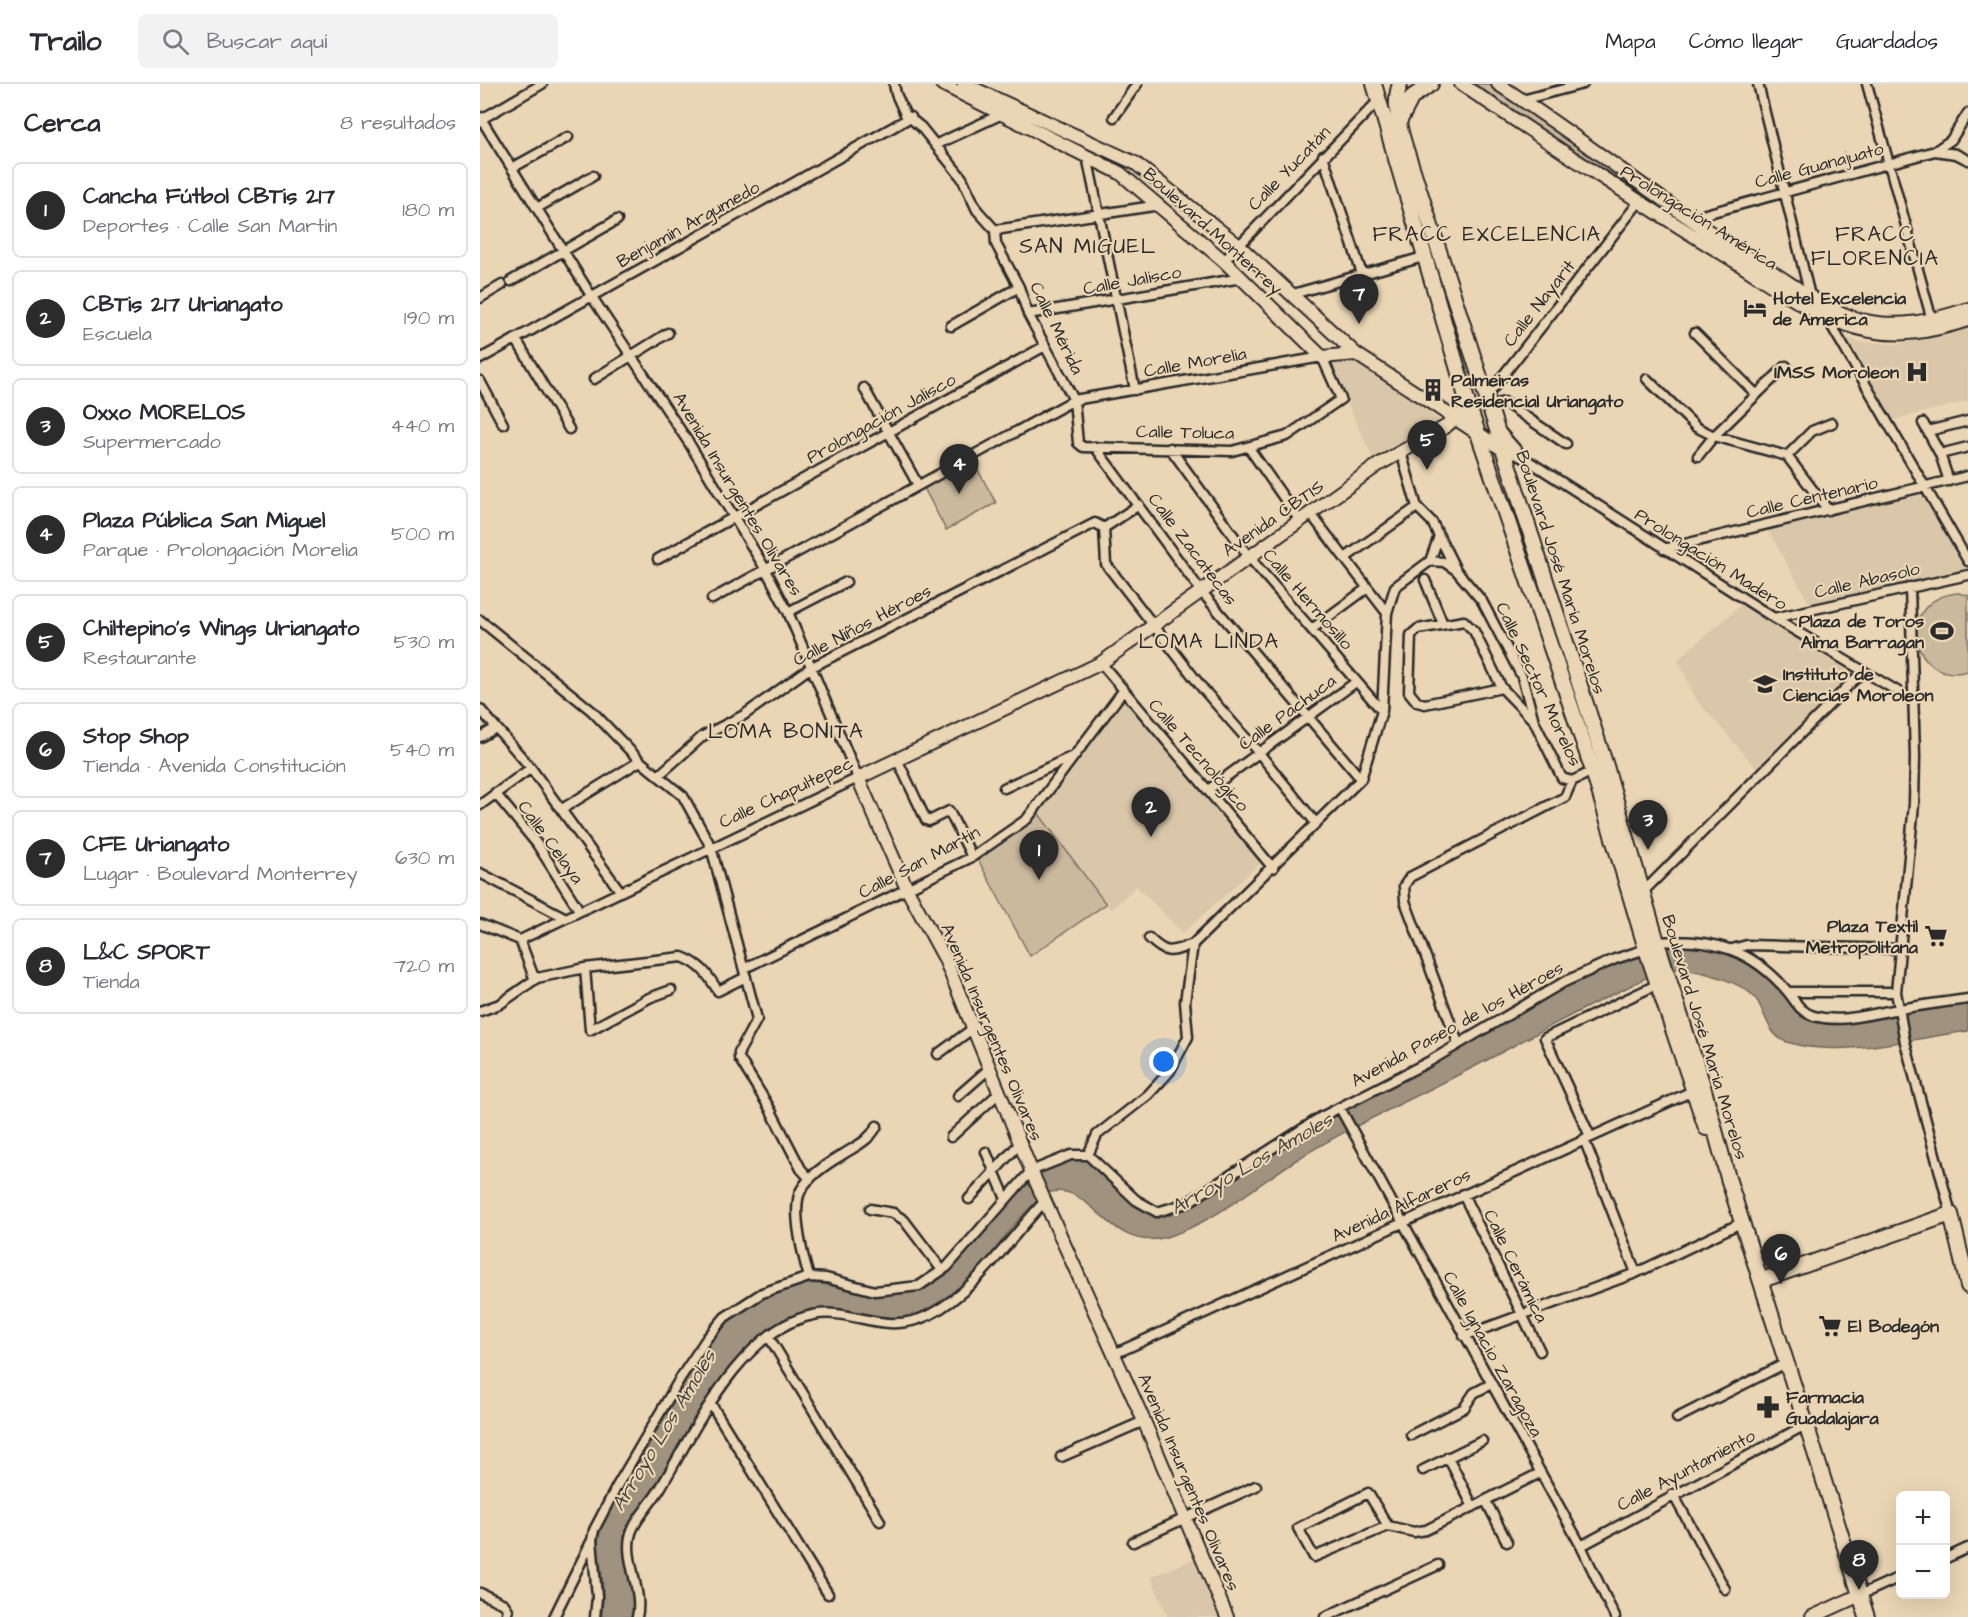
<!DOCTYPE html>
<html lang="es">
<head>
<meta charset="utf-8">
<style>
	body { margin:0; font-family:"Architects Daughter",sans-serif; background:#f2f2f3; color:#2b2b33 }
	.controls { position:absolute; right:18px; bottom:18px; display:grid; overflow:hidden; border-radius:9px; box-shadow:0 6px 24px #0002 }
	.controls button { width:54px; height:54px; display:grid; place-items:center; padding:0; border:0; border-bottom:2px solid #e1e1e2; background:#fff; color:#2b2b33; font:30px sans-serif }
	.you { position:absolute; left:684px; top:978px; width:21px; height:21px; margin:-15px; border:4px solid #fff; border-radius:50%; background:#1a73e8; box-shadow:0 0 0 9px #1a73e833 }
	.badge { display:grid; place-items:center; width:39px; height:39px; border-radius:50%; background:#2b2b2b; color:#fff; font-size:20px; font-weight:700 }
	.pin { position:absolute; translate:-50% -50px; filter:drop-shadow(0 2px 3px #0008) }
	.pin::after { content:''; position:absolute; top:32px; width:21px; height:18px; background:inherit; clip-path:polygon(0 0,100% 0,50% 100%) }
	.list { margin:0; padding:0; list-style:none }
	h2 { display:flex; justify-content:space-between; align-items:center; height:78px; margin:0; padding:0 24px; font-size:26px }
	h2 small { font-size:20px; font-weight:400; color:#7c7c81 }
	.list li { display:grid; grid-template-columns:39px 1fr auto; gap:18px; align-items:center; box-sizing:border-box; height:96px; margin:0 12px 12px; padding:0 12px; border:2px solid #e1e1e2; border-radius:9px }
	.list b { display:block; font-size:22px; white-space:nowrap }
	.list p { margin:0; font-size:20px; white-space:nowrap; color:#7c7c81 }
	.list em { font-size:20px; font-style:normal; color:#7c7c81 }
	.icon { flex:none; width:33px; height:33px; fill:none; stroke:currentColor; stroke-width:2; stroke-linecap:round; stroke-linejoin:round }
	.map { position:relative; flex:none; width:1488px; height:1533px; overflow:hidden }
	header { display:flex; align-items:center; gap:36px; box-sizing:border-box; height:84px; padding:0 30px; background:#fff; border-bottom:2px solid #e1e1e2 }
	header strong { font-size:28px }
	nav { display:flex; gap:33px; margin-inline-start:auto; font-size:21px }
	.search { width:420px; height:54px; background:#f2f2f3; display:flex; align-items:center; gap:15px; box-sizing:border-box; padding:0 21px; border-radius:9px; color:#7c7c81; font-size:22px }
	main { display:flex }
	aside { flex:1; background:#fff }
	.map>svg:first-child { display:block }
	.built { fill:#dac7a9 }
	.green { fill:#cbb99e; stroke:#7b7264; stroke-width:1.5 }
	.water { fill:#9f927e; stroke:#71695d; stroke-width:1.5 }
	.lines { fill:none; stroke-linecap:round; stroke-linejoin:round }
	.street-casing { stroke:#2b2b2b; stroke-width:13 }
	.secondary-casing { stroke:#2b2b2b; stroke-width:16 }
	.primary-casing { stroke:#2b2b2b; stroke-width:18 }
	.street { stroke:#ead5b4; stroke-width:8 }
	.secondary { stroke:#ead5b4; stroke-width:12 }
	.primary { stroke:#ead5b4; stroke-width:14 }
	.labels { text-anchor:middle; stroke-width:4.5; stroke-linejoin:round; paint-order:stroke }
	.street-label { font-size:18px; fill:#2b2b2b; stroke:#ead5b4 }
	.poi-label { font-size:18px; font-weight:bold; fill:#2b2b2b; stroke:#ead5b4; text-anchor:start }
	.water-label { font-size:20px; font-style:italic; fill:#484540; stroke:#ead5b4 }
	.quarter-label { font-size:21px; letter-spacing:1.5px; fill:#2b2b2b; stroke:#ead5b4 }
</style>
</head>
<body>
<header>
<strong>Trailo</strong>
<div class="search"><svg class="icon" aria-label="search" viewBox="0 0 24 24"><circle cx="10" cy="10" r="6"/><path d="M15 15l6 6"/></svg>Buscar aquí</div>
<nav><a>Mapa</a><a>Cómo llegar</a><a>Guardados</a></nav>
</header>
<main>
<aside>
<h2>Cerca<small>8 resultados</small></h2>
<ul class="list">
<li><span class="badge">1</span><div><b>Cancha Fútbol CBTis 217</b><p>Deportes · Calle San Martín</p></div><em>180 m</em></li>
<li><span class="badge">2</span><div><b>CBTis 217 Uriangato</b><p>Escuela</p></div><em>190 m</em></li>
<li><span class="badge">3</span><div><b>Oxxo MORELOS</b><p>Supermercado</p></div><em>440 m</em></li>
<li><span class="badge">4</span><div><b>Plaza Pública San Miguel</b><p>Parque · Prolongación Morelia</p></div><em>500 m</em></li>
<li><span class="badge">5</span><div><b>Chiltepino's Wings Uriangato</b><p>Restaurante</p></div><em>530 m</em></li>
<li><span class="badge">6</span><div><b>Stop Shop</b><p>Tienda · Avenida Constitución</p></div><em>540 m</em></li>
<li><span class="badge">7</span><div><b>CFE Uriangato</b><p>Lugar · Boulevard Monterrey</p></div><em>630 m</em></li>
<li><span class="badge">8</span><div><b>L&amp;C SPORT</b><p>Tienda</p></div><em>720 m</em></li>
</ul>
</aside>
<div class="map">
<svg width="1488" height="1533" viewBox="0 0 1488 1533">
	<rect width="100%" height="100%" fill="#ead5b4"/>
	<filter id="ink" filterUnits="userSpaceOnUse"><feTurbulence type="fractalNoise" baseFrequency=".0167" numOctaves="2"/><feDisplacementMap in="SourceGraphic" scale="12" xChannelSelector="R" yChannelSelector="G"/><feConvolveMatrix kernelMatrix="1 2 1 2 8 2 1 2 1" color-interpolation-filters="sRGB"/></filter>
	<g filter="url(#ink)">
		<path class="built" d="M1488 243V317L1412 336 1366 253 1378 258 1418 260 1460 252Z
			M873 272 934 317 962 338 894 376 847 276Z
			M1439 408 1488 488 1331 522 1287 445Z
			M1261 521 1374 587 1276 684 1215 614 1198 575Z
			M643 611 784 776 703 849 656 802 631 826 559 730Z
			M713 1475 738 1533H688L671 1493Z"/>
		<path class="green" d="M994 0H1008L1206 134 1201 136 1192 130Z
			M492 375 516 419 466 446 443 402Z
			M1478 509 1488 511V587C1432 603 1412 515 1478 509Z
			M559 730 626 820 550 872 496 772Z"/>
		<path class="water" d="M1201 858C1249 859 1291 886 1317 925L1368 938 1404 934 1488 917V947C1434 954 1359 975 1307 958 1289 952 1286 932 1278 918 1267 898 1209 881 1188 886 1171 889 1155 900 1140 907 1099 926 1059 948 1020 969 953 1006 881 1036 816 1076 775 1102 734 1139 686 1153 628 1170 613 1095 567 1109 520 1143 499 1209 441 1230 400 1245 356 1215 320 1230 250 1256 209 1349 174 1409 167 1421 152 1435 149 1447 146 1459 155 1488 156 1501 156 1512 155 1523 154 1533H122C123 1519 124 1506 122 1492 121 1480 116 1464 119 1452 128 1422 149 1395 165 1368 199 1310 231 1228 300 1204 348 1188 391 1221 439 1204 448 1201 458 1187 465 1180 490 1154 569 1063 606 1074 614 1076 664 1123 675 1132L691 1131 800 1063 1114 885Z"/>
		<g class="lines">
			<g class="street-casing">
				<path id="street" d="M414 0 416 10 425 30 441 43 482 94 497 126 515 146
					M1278 0 1330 212
					M1387 0 1453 240
					M1042 16 1103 0
					M0 33 112 213 209 359 286 486 308 528 378 694 40 856
					M634 33 657 0
					M0 36 62 0
					M455 61 522 30
					M1455 67 1471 56 1488 29
					M607 72 655 306
					M843 72 882 190
					M32 84 88 53
					M57 124 113 92
					M1211 134 1455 67 1476 70 1488 76
					M515 146 680 121
					M744 177 899 16
					M31 197 137 136
					M813 210 947 172
					M0 214 22 201
					M548 230 762 194
					M1347 234 1488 477
					M471 242 539 203
					M1215 249 1276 310
					M36 255 89 345
					M0 275 431 33
					M114 295 188 249
					M1167 295 1216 343 1234 352 1307 372 1348 426
					M0 297 23 340
					M384 304 438 401
					M1007 312 1159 118
					M1010 322 1024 318 1086 360
					M1443 339 1460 370 1469 397
					M1020 347 1041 371
					M1448 347 1488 337
					M615 363 721 507 881 695
					M690 364 769 473 902 627
					M769 364 820 437
					M1023 365 1044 374 1294 534 1434 617
					M921 368 937 423 952 438 976 486 1002 517 1042 593 1054 637 1082 694 1092 697 1113 687
					M1460 370 1488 363
					M1218 372 1234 352 1306 282
					M1307 372 1332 347 1352 339
					M830 429 907 529
					M624 444 626 480 723 605 779 669 835 738
					M624 444 659 421
					M1184 465 1488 392
					M865 474 937 423
					M178 475 565 262
					M950 477 959 452
					M945 496 963 540
					M1430 503 1435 672 1434 720 1416 908 1425 958 1471 1130
					M232 515 594 316 842 273 861 315 807 352 752 367 603 363 598 359 594 316 548 230 539 203 516 160 515 146
					M308 528 366 498
					M1294 534 1488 491
					M0 536 112 627 160 677 203 712 231 763 277 935 259 968V974L289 1023 321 1085 330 1095
					M832 545 886 505
					M621 579 793 784
					M1022 604 945 620 937 618 929 608 931 551 938 545 984 537 994 547 1022 604 1054 637
					M0 625 51 684 140 807
					M0 653 16 644
					M417 675 446 736 449 737 469 727 492 773
					M178 692 223 652 264 631 330 584 615 439 624 444
					M524 704 591 673
					M728 706 876 598
					M15 709 57 760 99 826
					M0 721 51 684
					M82 725 160 677
					M0 789 84 833
					M1161 810 1383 587
					M0 840 40 856
					M669 854C687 872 691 868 713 860
					M40 856 53 891 57 894
					M1177 858C1231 854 1271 864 1308 908 1316 918 1320 928 1334 932 1362 940 1392 929 1420 925 1442 921 1465 918 1488 915
					M1252 865 1267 861 1420 865
					M105 884 110 946 169 914 191 906
					M265 884 492 773 547 735 643 607
					M1308 908H1416
					M0 927 20 920 57 894 105 884 202 873C221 880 228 891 238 907L266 893
					M978 959 925 817 924 802 930 793 1085 713 1092 697
					M458 970 495 943
					M478 1012 510 984
					M860 1024 1101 1462 1135 1533
					M1110 1052 1065 954 1178 900
					M471 1053 520 1008
					M1104 1055 1156 1189
					M506 1068 526 1115
					M608 1071 617 1051 668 1011 690 987 708 953 705 918 713 860 881 695 902 627 907 529 915 503 950 477 964 478 976 486
					M983 1110 1060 1267
					M489 1115 541 1058
					M390 1125 413 1129 424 1136 462 1186
					M329 1193C323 1173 313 1132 319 1111 324 1095 348 1079 362 1071 376 1062 389 1057 397 1042
					M984 1252 1156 1189 1263 1138
					M289 1253 400 1437
					M634 1270 1217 1005
					M231 1320 348 1510
					M1197 1334 1308 1278
					M931 1351 984 1324 994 1309 1011 1300
					M581 1373 664 1337
					M968 1373 993 1423
					M943 1386 1002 1357
					M1193 1410 1245 1505
					M1006 1417 1027 1458
					M908 1442 888 1409 818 1444 834 1473 908 1442 934 1448 946 1446 1060 1389
					M653 1458 776 1402
					M1101 1462 1327 1340
					M1466 1474 1488 1464
					M0 1509 24 1520 28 1526 26 1533
					M1380 1511 1420 1493
					M74 1533 111 1458
					M115 1533 117 1513 112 1456 114 1446 137 1402 201 1293 227 1254 245 1233 282 1209 329 1193 346 1194 395 1207 439 1202 467 1183 551 1087 591 1071H608L656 1116 677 1128 707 1119 841 1033 950 977 1084 898 1135 875 1166 865
					M157 1533C164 1504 140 1471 153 1444 160 1430 173 1417 181 1403 215 1346 261 1245 333 1231 373 1223 404 1253 449 1231 497 1206 528 1156 565 1117
					M845 1533 958 1481"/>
			</g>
			<g class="secondary-casing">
				<path id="secondary" d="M462 0 640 89 744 177 842 273 876 270
					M484 0 655 79 758 161 876 270 1022 365
					M981 0C1071 60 1161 120 1253 176 1292 201 1332 232 1377 244 1416 255 1450 248 1488 236
					M1018 0C1110 60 1195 129 1289 186 1318 204 1347 227 1381 236 1419 245 1452 237 1488 225
					M747 1533 664 1337 553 1091 465 875 427 805 378 694 621 579 898 381 965 343 989 323
					M1332 1533 1380 1511"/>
			</g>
			<g class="primary-casing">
				<path id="primary" d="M894 0 989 323 1113 687 1166 865 1226 1044
					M920 0C909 29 929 71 937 99L1126 682 1177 858 1223 1002 1248 1094 1387 1533
					M920 36 932 13 951 0
					M1282 1196 1471 1130 1488 1202"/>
			</g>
			<use href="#street" class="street"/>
			<use href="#secondary" class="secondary"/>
			<use href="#primary" class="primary"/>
		</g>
	</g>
	<defs>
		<g id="hotel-bare" transform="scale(1.8)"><path d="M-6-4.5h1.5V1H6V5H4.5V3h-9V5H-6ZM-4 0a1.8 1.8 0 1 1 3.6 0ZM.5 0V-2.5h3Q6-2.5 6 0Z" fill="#2b2b2b" stroke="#ead5b4" stroke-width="2.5" paint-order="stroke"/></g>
		<g id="hospital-bare" transform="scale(1.8)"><path d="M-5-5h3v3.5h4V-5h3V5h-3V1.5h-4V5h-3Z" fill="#2b2b2b" stroke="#ead5b4" stroke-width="2.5" paint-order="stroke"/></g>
		<g id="building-bare" transform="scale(1.8)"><path d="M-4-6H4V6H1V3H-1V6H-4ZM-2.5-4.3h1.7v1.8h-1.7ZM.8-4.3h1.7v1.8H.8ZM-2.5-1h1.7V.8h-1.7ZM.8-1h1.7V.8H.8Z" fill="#2b2b2b" stroke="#ead5b4" stroke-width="2.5" paint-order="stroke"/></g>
		<g id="stadium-bare" transform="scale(1.8)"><path d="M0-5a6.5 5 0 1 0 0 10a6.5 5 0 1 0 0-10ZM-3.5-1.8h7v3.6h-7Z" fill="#2b2b2b" stroke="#ead5b4" stroke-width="2.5" paint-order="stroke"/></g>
		<g id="school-bare" transform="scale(1.8)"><path d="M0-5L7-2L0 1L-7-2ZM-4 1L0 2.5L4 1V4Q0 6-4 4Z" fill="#2b2b2b" stroke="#ead5b4" stroke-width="2.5" paint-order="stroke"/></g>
		<g id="supermarket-bare" transform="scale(1.8)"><path d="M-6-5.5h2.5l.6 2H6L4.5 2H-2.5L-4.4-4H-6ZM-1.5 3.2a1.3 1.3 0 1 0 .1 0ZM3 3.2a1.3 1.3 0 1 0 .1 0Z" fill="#2b2b2b" stroke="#ead5b4" stroke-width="2.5" paint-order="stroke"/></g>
		<g id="pharmacy-bare" transform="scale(1.8)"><path d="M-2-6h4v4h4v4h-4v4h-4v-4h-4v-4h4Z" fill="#2b2b2b" stroke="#ead5b4" stroke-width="2.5" paint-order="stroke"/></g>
	</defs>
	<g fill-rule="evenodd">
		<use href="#hotel-bare" x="1275" y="224"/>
		<use href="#hospital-bare" x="1437" y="288"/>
		<use href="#building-bare" x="953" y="306"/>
		<use href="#stadium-bare" x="1462" y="547"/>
		<use href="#school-bare" x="1285" y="600"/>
		<use href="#supermarket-bare" x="1456" y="852"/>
		<use href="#supermarket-bare" x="1350" y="1242"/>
		<use href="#pharmacy-bare" x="1288" y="1323"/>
	</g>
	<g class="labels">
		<g class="street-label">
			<text transform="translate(1339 81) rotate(-15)" y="6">Calle Guanajuato</text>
			<text transform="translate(809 84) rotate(-46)" y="6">Calle Yucatán</text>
			<text transform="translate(1219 133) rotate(32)" y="6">Prolongación América</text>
			<text transform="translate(208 140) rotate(-29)" y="6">Benjamín Argumedo</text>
			<text transform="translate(733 147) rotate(42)" y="6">Boulevard Monterrey</text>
			<text transform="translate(652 196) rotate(-10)" y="6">Calle Jalisco</text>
			<text transform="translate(1059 219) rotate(-52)" y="6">Calle Nayarit</text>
			<text transform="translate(577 244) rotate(64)" y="6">Calle Mérida</text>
			<text transform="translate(715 278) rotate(-10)" y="6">Calle Morelia</text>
			<text transform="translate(401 334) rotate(-29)" y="6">Prolongación Jalisco</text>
			<text transform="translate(705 348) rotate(1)" y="6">Calle Toluca</text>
			<text transform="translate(258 410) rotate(59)" y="6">Avenida Insurgentes Olivares</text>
			<text transform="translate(1332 413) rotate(-13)" y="6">Calle Centenario</text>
			<text transform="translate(793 434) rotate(-35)" y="6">Avenida CBTIS</text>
			<text transform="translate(713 465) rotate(53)" y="6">Calle Zacatecas</text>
			<text transform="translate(1231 475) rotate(32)" y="6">Prolongación Madero</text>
			<text transform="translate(1081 488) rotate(72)" y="6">Boulevard José María Morelos</text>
			<text transform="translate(1387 496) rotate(-13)" y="6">Calle Abasolo</text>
			<text transform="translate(828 515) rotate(49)" y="6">Calle Hermosillo</text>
			<text transform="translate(382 541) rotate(-28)" y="6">Calle Niños Héroes</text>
			<text transform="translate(1059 600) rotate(65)" y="6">Calle Sector Morelos</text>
			<text transform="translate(807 628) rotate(-36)" y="6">Calle Pachuca</text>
			<text transform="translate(719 671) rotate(49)" y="6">Calle Tecnológico</text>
			<text transform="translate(306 708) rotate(-25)" y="6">Calle Chapultepec</text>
			<text transform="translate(71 758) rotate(54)" y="6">Calle Celaya</text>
			<text transform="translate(439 778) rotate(-28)" y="6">Calle San Martín</text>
			<text transform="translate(977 940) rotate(-29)" y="6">Avenida Paseo de los Héroes</text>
			<text transform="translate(512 948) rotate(67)" y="6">Avenida Insurgentes Olivares</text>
			<text transform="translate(1225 953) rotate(73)" y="6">Boulevard José María Morelos</text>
			<text transform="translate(921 1121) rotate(-25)" y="6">Avenida Alfareros</text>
			<text transform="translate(1036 1182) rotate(64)" y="6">Calle Cerámica</text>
			<text transform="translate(1013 1270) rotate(61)" y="6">Calle Ignacio Zaragoza</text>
			<text transform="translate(1206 1386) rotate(-28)" y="6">Calle Ayuntamiento</text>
			<text transform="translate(709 1398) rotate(67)" y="6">Avenida Insurgentes Olivares</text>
		</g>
		<g class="poi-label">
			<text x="1293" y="220">Hotel Excelencia<tspan x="1293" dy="21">de America</tspan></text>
			<text x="1419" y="294" text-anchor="end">IMSS Moroleon</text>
			<text x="971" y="302">Palmeiras<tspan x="971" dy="21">Residencial Uriangato</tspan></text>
			<text x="1444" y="543" text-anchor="end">Plaza de Toros<tspan x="1444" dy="21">Alma Barragan</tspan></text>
			<text x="1303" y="596">Instituto de<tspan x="1303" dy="21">Ciencias Moroleon</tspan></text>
			<text x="1438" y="848" text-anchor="end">Plaza Textil<tspan x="1438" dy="21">Metropolitana</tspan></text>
			<text x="1368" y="1248">El Bodegón</text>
			<text x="1306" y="1319">Farmacia<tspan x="1306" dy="21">Guadalajara</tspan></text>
		</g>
		<g class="water-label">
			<text transform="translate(771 1079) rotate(-30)" y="7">Arroyo Los Amoles</text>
			<text transform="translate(183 1346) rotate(-59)" y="7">Arroyo Los Amoles</text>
		</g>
		<g class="quarter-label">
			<text x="1007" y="157">FRACC EXCELENCIA</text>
			<text x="1395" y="157">FRACC<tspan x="1395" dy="24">FLORENCIA</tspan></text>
			<text x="608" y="169">SAN MIGUEL</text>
			<text x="729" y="564">LOMA LINDA</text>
			<text x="306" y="654">LOMA BONITA</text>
		</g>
	</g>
</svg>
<div class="controls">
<button>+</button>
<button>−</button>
</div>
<div class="you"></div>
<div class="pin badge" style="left:559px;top:796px">1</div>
<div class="pin badge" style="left:671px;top:753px">2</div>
<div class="pin badge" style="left:1168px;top:766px">3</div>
<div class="pin badge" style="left:479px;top:410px">4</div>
<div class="pin badge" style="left:947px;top:386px">5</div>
<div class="pin badge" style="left:1301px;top:1200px">6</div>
<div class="pin badge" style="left:879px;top:240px">7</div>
<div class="pin badge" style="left:1379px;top:1506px">8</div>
</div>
</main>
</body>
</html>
